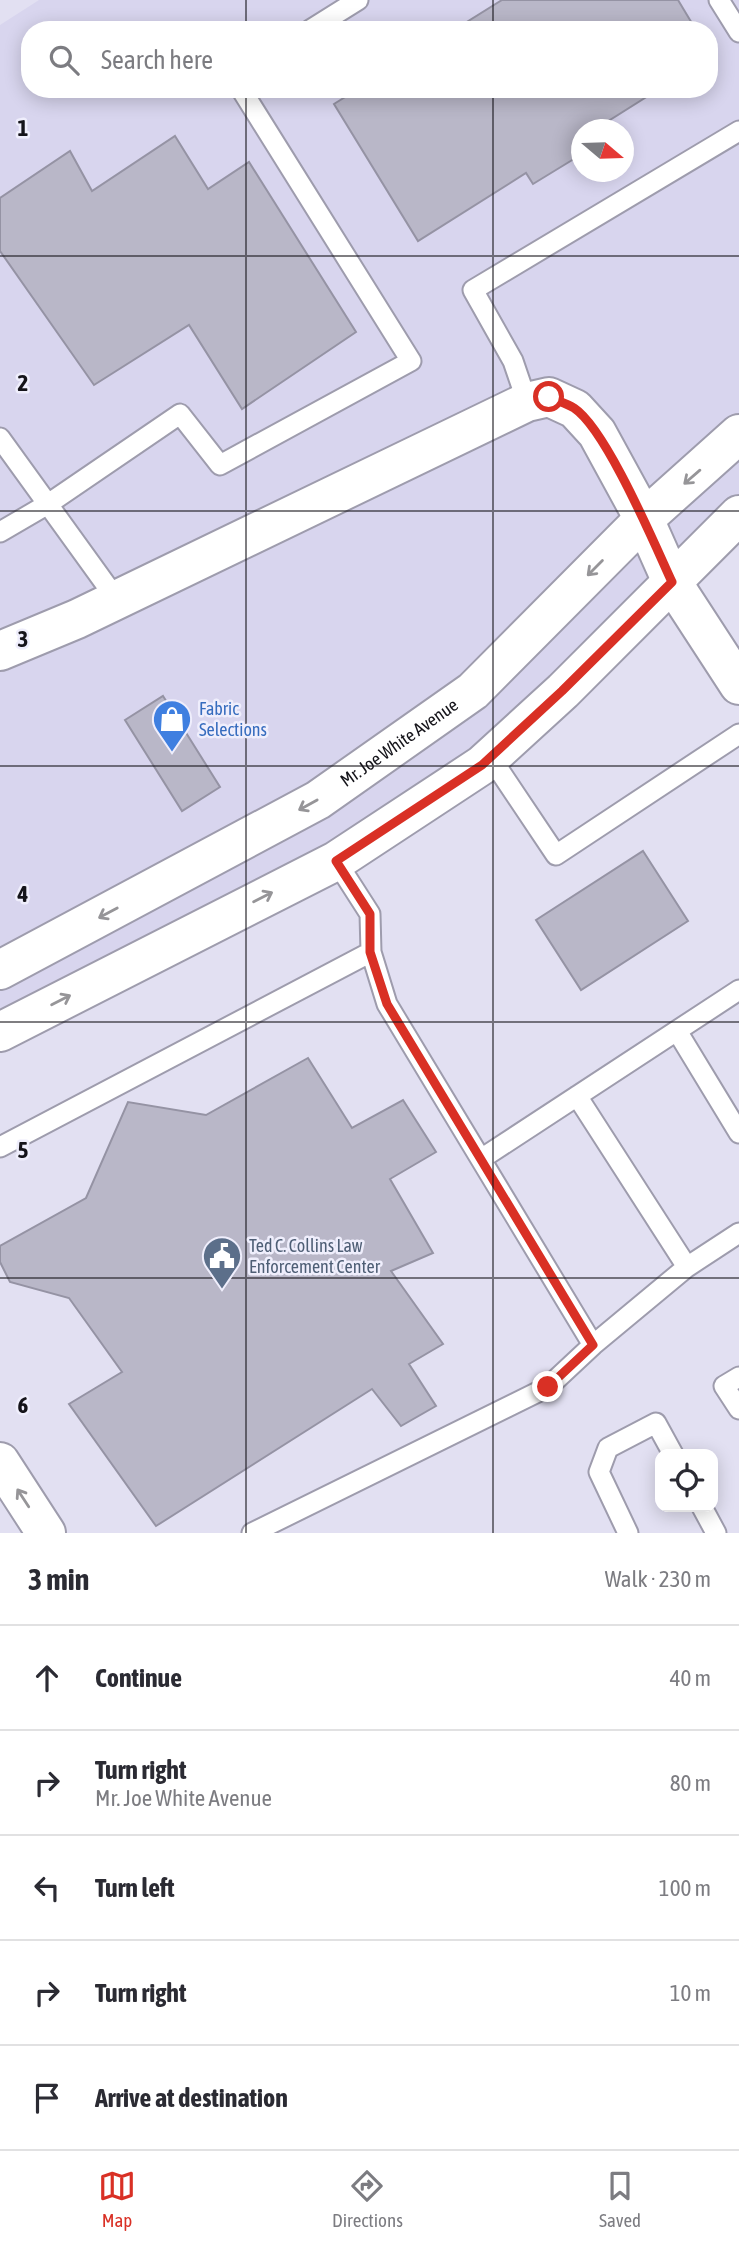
<!DOCTYPE html>
<html lang="en">
<head>
<meta charset="utf-8">
<style>
	body { margin:0; font-family:"Asap Condensed",sans-serif; background:#f2f2f3; color:#2b2b33 }
	.controls { position:absolute; right:21px; bottom:21px; display:grid; overflow:hidden; border-radius:14px; box-shadow:0 4px 18px #0003 }
	.controls button { width:63px; height:63px; display:grid; place-items:center; padding:0; border:0; border-bottom:2px solid #e1e1e2; background:#fff; color:#2b2b33; font:35px sans-serif }
	.compass { position:absolute; left:571px; top:119px; width:63px; height:63px; border-radius:50%; background:#fff; box-shadow:0 4px 18px #0003; rotate:109deg }
	.stop { position:absolute; width:21px; height:21px; margin:-16px; border:5px solid #d93025; border-radius:50%; background:#fff }
	.stop.end { background:#d93025; border-color:#fff; box-shadow:0 2px 7px #0008 }
	.list { margin:0; padding:0; list-style:none }
	h2 { display:flex; justify-content:space-between; align-items:center; height:91px; margin:0; padding:0 28px; font-size:30px }
	h2 small { font-size:23px; font-weight:400; color:#7c7c81 }
	.list li { display:grid; grid-template-columns:46px 1fr auto; gap:21px; align-items:center; box-sizing:border-box; height:105px; padding:0 28px; border-top:2px solid #e1e1e2 }
	.list b { display:block; font-size:26px; white-space:nowrap }
	.list p { margin:0; font-size:23px; white-space:nowrap; color:#7c7c81 }
	.list em { font-size:23px; font-style:normal; color:#7c7c81 }
	.icon { flex:none; width:38px; height:38px; fill:none; stroke:currentColor; stroke-width:2; stroke-linecap:round; stroke-linejoin:round }
	.map { position:relative; flex:none; width:739px; height:1533px; overflow:hidden }
	.search { position:absolute; background:#fff; box-shadow:0 4px 18px #0003; left:21px; right:21px; top:21px; height:77px; display:flex; align-items:center; gap:18px; box-sizing:border-box; padding:0 24px; border-radius:28px; color:#7c7c81; font-size:26px }
	.sheet { height:616px; background:#fff }
	nav { display:flex; justify-content:space-around; align-items:center; box-sizing:border-box; height:98px; border-top:2px solid #e1e1e2; background:#fff; font-size:19px; color:#7c7c81 }
	nav a { display:grid; justify-items:center; gap:4px }
	nav .on { color:#d93025 }
	.map>svg:first-child { display:block }
	.built { fill:#d8d5ee; fill-rule:evenodd }
	.building { fill:#b9b7c8; stroke:#9593a4; stroke-width:2 }
	.lines { fill:none; stroke-linecap:round; stroke-linejoin:round }
	.service-casing { stroke:#9e9cad; stroke-width:23 }
	.minor-casing { stroke:#9e9cad; stroke-width:42 }
	.secondary-casing { stroke:#9e9cad; stroke-width:42 }
	.service { stroke:#fff; stroke-width:19 }
	.minor { stroke:#fff; stroke-width:38 }
	.secondary { stroke:#fff; stroke-width:38 }
	.oneway { stroke:#969598 }
	.route { stroke:#d93025; stroke-width:9 }
	.grid { fill:none; stroke:#15141a; stroke-width:2; stroke-opacity:0.55 }
	.labels { text-anchor:middle; stroke-width:5; stroke-linejoin:round; paint-order:stroke }
	.shop-label { font-size:18px; fill:#366cbe; stroke:#efeefc; text-anchor:start }
	.street-label { font-size:18px; fill:#15141a; stroke:#efeefc }
	.service-label { font-size:18px; fill:#4e5e75; stroke:#efeefc; text-anchor:start }
	.grid-label { font-size:23px; text-anchor:middle; font-weight:bold; fill:#15141a; stroke:#efeefc; stroke-width:5; stroke-linejoin:round; paint-order:stroke }
</style>
</head>
<body>
<div class="map">
<svg width="739" height="1533" viewBox="0 0 739 1533">
	<rect width="100%" height="100%" fill="#e2e0f2"/>
	<path class="built" d="M39 0H739V515L482 765 0 1032V25ZM30 30H709V89H30ZM582 130H624V172H582Z"/>
	<path class="building" d="M502 0H678L696 30H454Z
		M358 89H659L594 130H582V154L533 184 526 173 418 241 334 104Z
		M175 136 208 189 249 162 356 332 242 409 189 325 94 385 0 251V198L70 151 92 191Z
		M163 696 220 787 182 811 125 720Z
		M643 851 688 921 581 990 536 920Z
		M308 1058 352 1128 403 1100 436 1152 390 1179 433 1253 391 1271 443 1344 409 1364 436 1406 401 1426 372 1389 156 1526 69 1404 122 1372 69 1298 10 1282 0 1262V1246L86 1198 128 1102 206 1115Z"/>
	<g class="lines">
		<g class="service-casing">
			<path id="service" d="M719 0 739 32
				M310 30 358 0
				M527 402 513 361 473 290 739 131
				M0 438 117 600
				M0 532 48 504 180 414 220 465 411 361 241 89
				M491 758 556 855 739 734
				M336 861 370 914 371 952 387 1004 593 1345
				M677 1031 739 1133
				M577 1096 687 1267
				M0 1147 371 952
				M481 1159 739 990
				M739 1377 724 1386 739 1409
				M702 1507 716 1533
				M252 1533 548 1387 593 1345 687 1267 739 1233
				M628 1533 599 1472 608 1448 656 1423 673 1454"/>
		</g>
		<g class="minor-casing">
			<path id="minor" d="M0 651 77 619 527 402 549 397 575 409 597 433 644 519 672 582 739 685"/>
		</g>
		<g class="secondary-casing">
			<g id="secondary">
				<path id="s1" d="M0 970 318 800 473 691 644 519 739 434"/>
				<path d="M0 1032 336 861 482 765 563 691 739 515"/>
				<path d="M0 1462 46 1533"/>
			</g>
		</g>
		<use href="#service" class="service"/>
		<use href="#minor" class="minor"/>
		<use href="#secondary" class="secondary"/>
	</g>
	<defs><path id="oneway-shaft" d="M-6 0H5M1.5-3L5.5 0L1.5 3" fill="none" stroke-width="1.6" stroke-linecap="round" stroke-linejoin="round" transform="scale(1.75)"/></defs>
	<g class="oneway">
		<use href="#oneway-shaft" transform="translate(692 477) rotate(139)"/>
		<use href="#oneway-shaft" transform="translate(595 568) rotate(135)"/>
		<use href="#oneway-shaft" transform="translate(308 805) rotate(151)"/>
		<use href="#oneway-shaft" transform="translate(263 897) rotate(-27)"/>
		<use href="#oneway-shaft" transform="translate(108 913) rotate(152)"/>
		<use href="#oneway-shaft" transform="translate(61 1000) rotate(-27)"/>
		<use href="#oneway-shaft" transform="translate(23 1498) rotate(-123)"/>
	</g>
	<g class="lines">
		<path class="route" d="M548 1387 593 1345 387 1004 370 952V914L336 861 482 765 562 691 672 582C654 543 606 429 574 408 566 403 557 401 549 397"/>
	</g>
	<path class="grid" d="M246 0V30M493 0V30M246 89V1533M493 89V1533M0 256H739M0 511H739M0 766H739M0 1022H739M0 1278H739"/>
	<defs>
		<g id="shop-pin" transform="scale(2.0125)"><path d="M0 17L-7.5 6A9.5 9.5 0 1 1 7.5 6Z" fill="#3f7fe0" stroke="#efeefc"/><path d="M-5-2.5h2.3a2.7 3.5 0 0 1 5.4 0H5L5.5 6h-11ZM-1.5-2.5h3a1.5 2.3 0 0 0-3 0Z" fill="#fff"/></g>
		<g id="civic-pin" transform="scale(2.0125)"><path d="M0 17L-7.5 6A9.5 9.5 0 1 1 7.5 6Z" fill="#5c6f8a" stroke="#efeefc"/><path d="M-.6-6.5H3V-4.5H.6V-3L4-1V1h2V6H-6V1h2V-1L-.6-3ZM-1.2 2.5V6h2.4V2.5Z" fill="#fff"/></g>
	</defs>
	<g fill-rule="evenodd">
		<use href="#shop-pin" x="172" y="719"/>
		<use href="#civic-pin" x="222" y="1256"/>
	</g>
	<g class="labels">
		<g class="shop-label">
			<text x="199" y="715">Fabric<tspan x="199" dy="21">Selections</tspan></text>
		</g>
		<g class="street-label">
			<text dy="6" stroke="none"><textPath href="#s1" startOffset="460">Mr. Joe White Avenue</textPath></text>
		</g>
		<g class="service-label">
			<text x="249" y="1252">Ted C. Collins Law<tspan x="249" dy="21">Enforcement Center</tspan></text>
		</g>
	</g>
	<g class="grid-label">
		<text x="23" y="136">1</text>
		<text x="23" y="391">2</text>
		<text x="23" y="647">3</text>
		<text x="23" y="902">4</text>
		<text x="23" y="1158">5</text>
		<text x="23" y="1413">6</text>
	</g>
</svg>
<div class="controls">
<button><svg class="icon" aria-label="locate" viewBox="0 0 24 24"><circle cx="12" cy="12" r="6"/><path d="M12 2v4M12 18v4M2 12h4M18 12h4"/></svg></button>
</div>
<svg class="compass" viewBox="-18 -18 36 36"><path d="M0-13l5 13h-10z" fill="#e53935"/><path d="M0 13l5-13h-10z" fill="#7c7c81"/></svg>
<div class="stop" style="left:549px;top:397px"></div>
<div class="stop end" style="left:548px;top:1387px"></div>
<div class="search"><svg class="icon" aria-label="search" viewBox="0 0 24 24"><circle cx="10" cy="10" r="6"/><path d="M15 15l6 6"/></svg>Search here</div>
</div>
<section class="sheet">
<h2>3 min<small>Walk · 230 m</small></h2>
<ul class="list">
<li><svg class="icon" aria-label="ahead" viewBox="0 0 24 24"><path d="M12 20V5M6 11l6-6 6 6"/></svg><div><b>Continue</b></div><em>40 m</em></li>
<li><svg class="icon" aria-label="right" viewBox="0 0 24 24"><path d="M7 20v-9h11M14 6l5 5-5 5"/></svg><div><b>Turn right</b><p>Mr. Joe White Avenue</p></div><em>80 m</em></li>
<li><svg class="icon" aria-label="left" viewBox="0 0 24 24"><path d="M17 20v-9H6M10 6l-5 5 5 5"/></svg><div><b>Turn left</b></div><em>100 m</em></li>
<li><svg class="icon" aria-label="right" viewBox="0 0 24 24"><path d="M7 20v-9h11M14 6l5 5-5 5"/></svg><div><b>Turn right</b></div><em>10 m</em></li>
<li><svg class="icon" aria-label="arrive" viewBox="0 0 24 24"><path d="M6 21V4h12l-3 4 3 4H6"/></svg><div><b>Arrive at destination</b></div></li>
</ul>
</section>
<nav>
<a class="on"><svg class="icon" aria-label="map" viewBox="0 0 24 24"><path d="M3 6l6-2 6 2 6-2v14l-6 2-6-2-6 2zM9 4v14M15 6v14"/></svg>Map</a>
<a><svg class="icon" aria-label="directions" viewBox="0 0 24 24"><path d="M12 3l9 9-9 9-9-9zM9 14v-3h6M13 9l2 2-2 2"/></svg>Directions</a>
<a><svg class="icon" aria-label="saved" viewBox="0 0 24 24"><path d="M7 4h10v16l-5-4-5 4z"/></svg>Saved</a>
</nav>
</body>
</html>
